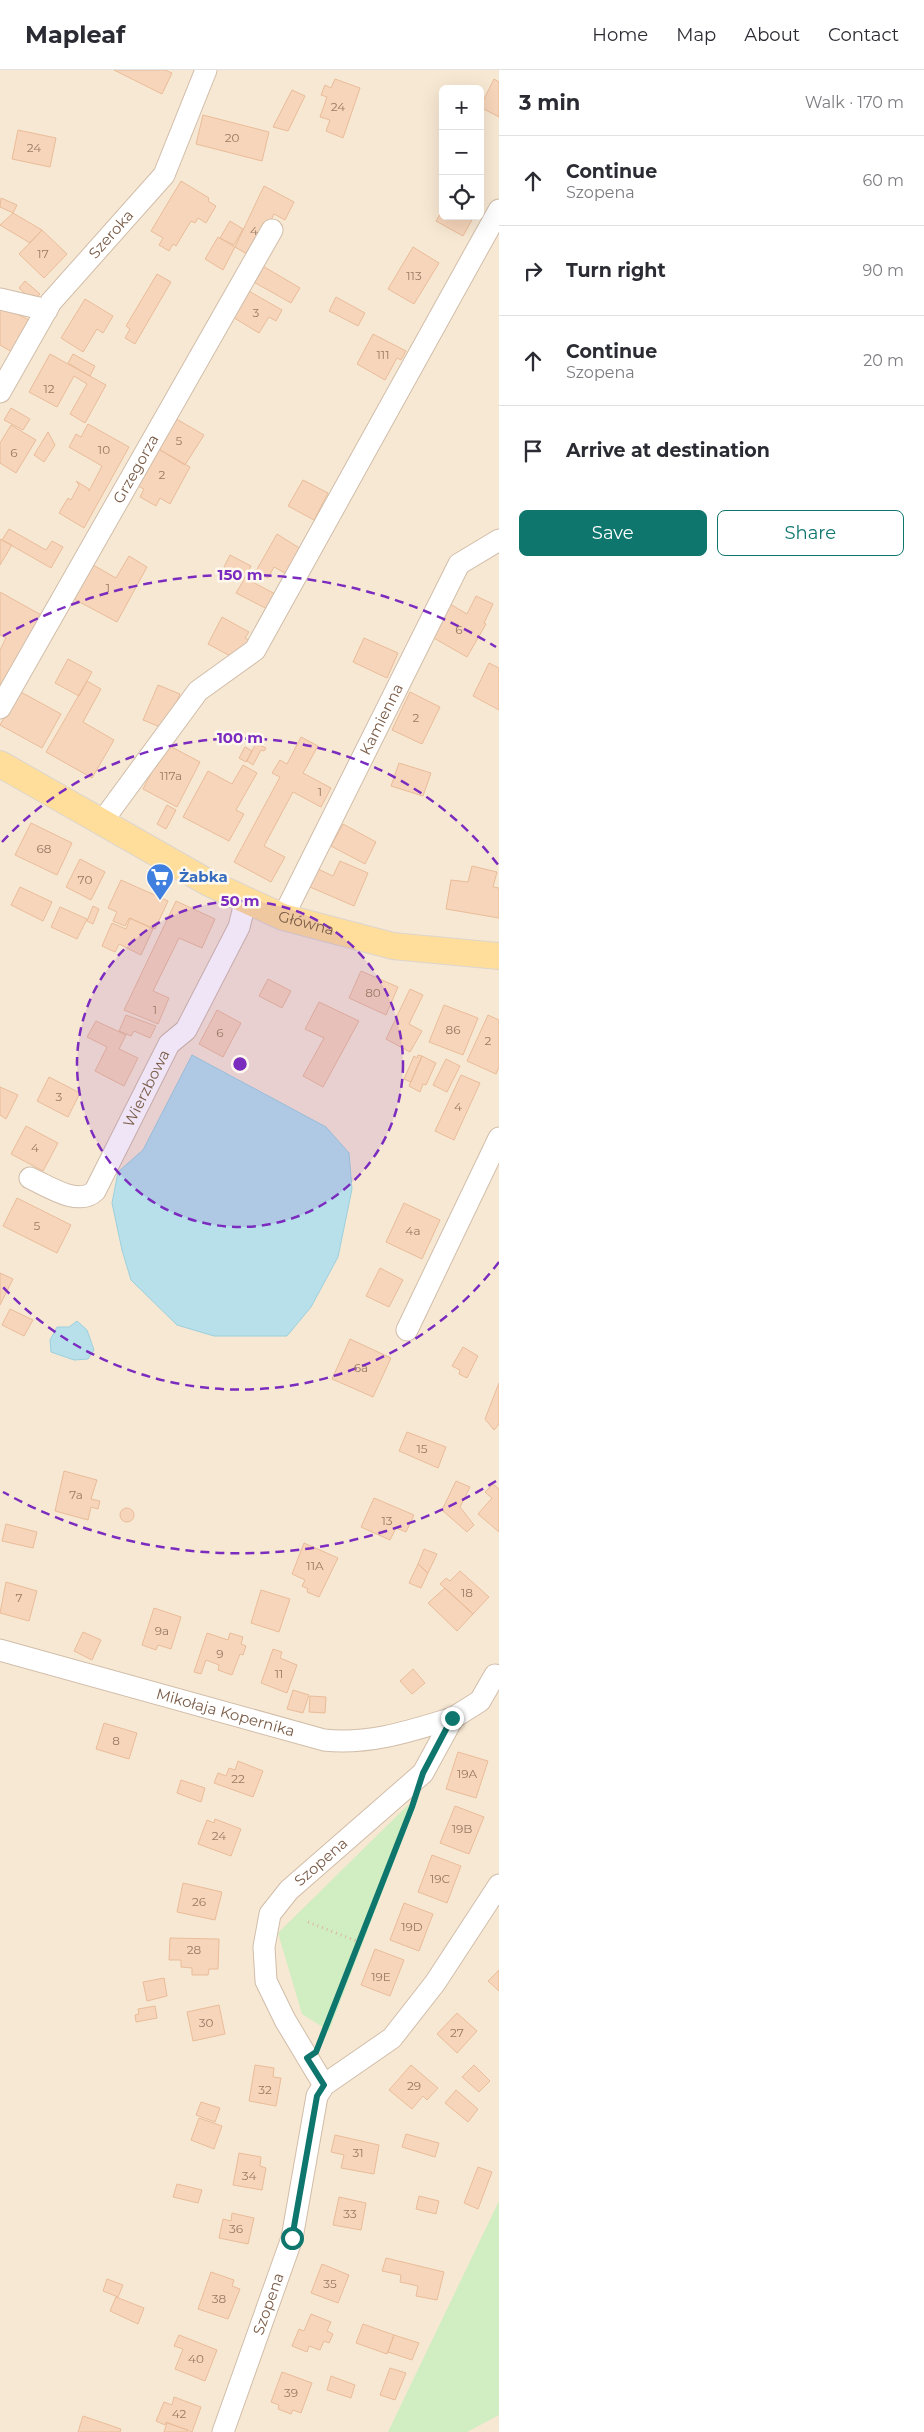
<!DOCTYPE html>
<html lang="en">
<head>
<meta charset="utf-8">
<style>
	body { margin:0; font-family:Montserrat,sans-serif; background:#f2f2f3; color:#2b2b33 }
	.controls { position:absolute; right:15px; top:15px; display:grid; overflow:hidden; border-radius:8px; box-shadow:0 5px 20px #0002 }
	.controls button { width:45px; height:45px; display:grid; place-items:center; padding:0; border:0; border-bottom:1px solid #e1e1e2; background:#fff; color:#2b2b33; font:25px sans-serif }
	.stop { position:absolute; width:15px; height:15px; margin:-11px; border:4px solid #0f766e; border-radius:50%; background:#fff }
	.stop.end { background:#0f766e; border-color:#fff; box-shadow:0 1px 5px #0008 }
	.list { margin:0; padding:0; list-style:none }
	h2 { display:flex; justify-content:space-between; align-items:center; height:65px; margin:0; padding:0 20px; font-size:21px }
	h2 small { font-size:16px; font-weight:400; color:#7c7c81 }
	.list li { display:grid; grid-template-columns:32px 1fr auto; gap:15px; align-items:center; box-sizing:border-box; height:90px; padding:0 20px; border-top:1px solid #e1e1e2 }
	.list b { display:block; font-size:19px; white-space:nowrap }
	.list p { margin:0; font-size:16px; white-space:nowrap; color:#7c7c81 }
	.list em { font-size:16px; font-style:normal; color:#7c7c81 }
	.actions { display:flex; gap:10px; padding:15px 20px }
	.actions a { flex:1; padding:11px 0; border:1px solid #0f766e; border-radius:8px; text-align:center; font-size:18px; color:#0f766e }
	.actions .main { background:#0f766e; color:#fff }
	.icon { flex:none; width:28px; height:28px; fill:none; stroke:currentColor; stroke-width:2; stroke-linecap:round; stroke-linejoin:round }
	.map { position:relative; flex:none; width:499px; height:2362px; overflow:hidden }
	header { display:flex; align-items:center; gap:30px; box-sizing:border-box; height:70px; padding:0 25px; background:#fff; border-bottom:1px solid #e1e1e2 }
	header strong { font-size:24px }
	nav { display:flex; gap:28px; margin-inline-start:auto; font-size:18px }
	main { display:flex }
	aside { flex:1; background:#fff }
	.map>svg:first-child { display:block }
	.residential { fill:#f7e8d3; fill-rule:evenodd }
	.green { fill:#d1edc2 }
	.water { fill:#b7e0ea; stroke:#9dd0dd }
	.building { fill:#f6d5ba; stroke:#eabc99 }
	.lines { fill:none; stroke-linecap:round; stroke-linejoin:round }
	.minor-casing { stroke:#d1bda9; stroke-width:23 }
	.major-casing { stroke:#dcd5cf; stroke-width:28 }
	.path { stroke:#dbb89d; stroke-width:3; stroke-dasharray:1 4; stroke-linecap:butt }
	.minor { stroke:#fff; stroke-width:21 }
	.major { stroke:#ffde9b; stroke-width:26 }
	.route { stroke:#0f766e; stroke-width:6 }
	.ring { fill:none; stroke:#7b2cbf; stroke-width:2.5; stroke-dasharray:9 6 }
	.labels { text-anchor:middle; stroke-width:5; stroke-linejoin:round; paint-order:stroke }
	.number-label { font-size:12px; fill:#997a64 }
	.street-label { font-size:15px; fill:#7a5c47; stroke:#fff9ed }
	.shop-label { font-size:15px; font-weight:bold; fill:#366cbe; stroke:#fff9ed; text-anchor:start }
	.centre { fill:#7b2cbf; stroke:#fff9ed; stroke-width:2.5 }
	.ring-label { font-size:15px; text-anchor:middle; font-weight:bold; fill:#7b2cbf; stroke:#fff9ed; stroke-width:5; stroke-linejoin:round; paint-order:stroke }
</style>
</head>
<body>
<header>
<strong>Mapleaf</strong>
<nav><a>Home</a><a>Map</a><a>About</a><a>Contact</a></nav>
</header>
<main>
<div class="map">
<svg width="499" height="2362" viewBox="0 0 499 2362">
	<rect width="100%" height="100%" fill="#fef6e5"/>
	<path class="residential" d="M0 0H499V2362H0ZM443 19H480V146H443Z"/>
	<path class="green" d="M408 1735 415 1737 329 1961 302 1944 278 1863Z
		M499 2131V2345L467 2362H388Z"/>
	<path class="water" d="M192 985 326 1057 349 1083 352 1119 338 1187 311 1237 287 1266H214L177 1255 131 1210 122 1180 112 1133 118 1102 143 1080Z
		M77 1251 87 1260 94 1280 88 1289 74 1290 51 1282 50 1270 57 1257H69Z"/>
	<path class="building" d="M114 0H165L172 3 162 24Z
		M335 9 360 18 343 68 326 61 330 50 320 47 327 27 321 25 325 15 331 18Z
		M494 9 499 12V47L480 37Z
		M292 20 305 26 288 61 273 57Z
		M203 45 269 62 262 91 196 74Z
		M18 60 56 68 50 97 12 89Z
		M181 111 209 128 208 131 216 136 206 153 198 148 195 153 191 151 176 176 173 174 169 181 159 175 163 168 151 161Z
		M264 116 294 132 285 150 274 144 259 174 247 184 235 177Z
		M1 128 17 135 13 143 0 137Z
		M443 139V146H474L463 166 436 151Z
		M13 143 42 160 30 173 0 155Z
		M230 151 243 159 234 175 220 168Z
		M42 160 67 184 44 208 19 184Z
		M218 167 235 177 223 200 205 189Z
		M413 177 439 193 414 234 388 219Z
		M261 195 300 218 291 233 252 211Z
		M157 204 171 212 135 274 125 268 130 259 126 256Z
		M25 211 40 224 33 231 19 218Z
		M247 220 282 240 276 251 269 247 259 263 231 246Z
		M336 227 365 243 358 256 329 241Z
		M85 229 113 246 103 263 97 259 83 282 61 268Z
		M0 235 29 250 12 282 0 275Z
		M373 264 406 281 401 290 397 288 385 310 357 294Z
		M50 284 106 315 85 353 70 344 87 314 74 306 57 337 29 322Z
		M73 284 95 296 90 306 68 293Z
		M11 338 30 349 23 360 4 350Z
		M173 347 204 365 185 395 155 377Z
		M88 354 129 377 84 458 59 443 68 428 71 430 79 415 76 411 89 419V421L102 396 69 377 76 364 81 367Z
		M11 355 36 370 16 403 0 393V373Z
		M48 362 55 375 44 392 34 385Z
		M155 377 190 397 170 434 160 428 156 436 140 427 144 419 134 414Z
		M303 410 328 423 314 450 288 436Z
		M9 459 46 480 52 471 63 477 51 498 2 470Z
		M277 464 301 479 287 504 274 497 268 508 256 501Z
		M0 469 12 475 0 495Z
		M230 485 251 496 245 508 224 497Z
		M129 486 147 497 117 552 74 529 93 495 116 508Z
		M245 508 277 525 269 540 236 523Z
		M0 522 43 546 0 623V580L6 568 0 565Z
		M476 526 493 534 484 553 486 554 467 587 432 567 450 534 467 544Z
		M222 547 249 562 245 568 252 572 234 588 208 574Z
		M364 568 398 583 387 608 353 592Z
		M68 589 92 602 79 626 55 613Z
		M489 593 499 598V640L473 626Z
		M87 611 101 619 83 652 114 670 92 708 46 682Z
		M158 615 180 624 165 659 143 650Z
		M19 621 61 644 42 678 0 655Z
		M410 622 440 637 422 674 392 660Z
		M301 667 318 676 303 703 331 718 321 737 293 722 264 776 285 787 271 812 234 792 280 707 272 703 280 690 287 694Z
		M256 673 266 678 264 681 261 680 253 695 247 691Z
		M166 674 200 692 177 737 143 719Z
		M245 677 252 681 246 692 239 688Z
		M399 693 431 703 423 726 391 716Z
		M243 695 257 703 236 740 244 744 229 771 183 747 208 701 232 714Z
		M167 735 176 740 166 759 157 754Z
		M31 753 72 773 57 805 15 785Z
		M343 754 376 772 365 794 331 776Z
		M80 789 105 802 91 830 66 817Z
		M340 791 368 803 354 836 310 817 318 799 333 806Z
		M472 796 497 802 493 817 499 818V848L446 839 451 810 468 812Z
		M121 810 168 831 155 859 129 848 125 856 113 851 117 842 108 838Z
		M20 817 52 832 43 851 11 835Z
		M176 831 215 849 202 878 179 868 153 921 169 928 158 954 124 940Z
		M93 836 99 839 93 854 87 851Z
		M60 837 87 849 77 869 51 857Z
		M130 848 153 859 141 885 119 874 115 882 102 876 112 853 126 859Z
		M361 901 398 917 386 945 349 928Z
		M268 909 291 921 282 938 259 926Z
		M410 919 423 925 409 954 422 961 410 982 386 969Z
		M319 932 359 951 323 1017 303 1006 324 968 305 959Z
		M444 935 478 948 463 985 429 972Z
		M217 940 241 953 223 987 199 974Z
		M126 945 156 956 150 968 134 961 131 966 119 961Z
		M488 945 499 950V997L496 1004 467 991Z
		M96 951 126 965 119 979 138 988 124 1016 95 1001 107 977 87 967Z
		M418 985 422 986 411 1012 404 1009 414 986 417 988Z
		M422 986 436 993 426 1015 423 1014 420 1022 409 1016Z
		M446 989 460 996 447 1022 433 1015Z
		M461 1005 480 1013 454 1070 435 1061Z
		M49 1007 80 1023 68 1047 37 1031Z
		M0 1017 18 1025 6 1049 0 1045Z
		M26 1056 58 1073 43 1101 11 1084Z
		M17 1128 71 1155 57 1183 3 1156Z
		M404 1133 440 1150 422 1189 386 1172Z
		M380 1198 403 1210 389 1237 366 1226Z
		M0 1203 13 1209 0 1235Z
		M10 1239 33 1250 24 1266 2 1255Z
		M350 1269 391 1288 373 1327 332 1309Z
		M463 1277 478 1286 467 1308 459 1304 460 1300 452 1296Z
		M499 1313V1354L494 1360 485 1349Z
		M407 1362 446 1377 438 1398 399 1381Z
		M64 1401 97 1410 91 1429 100 1431 98 1439 91 1437 88 1450 55 1441Z
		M456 1411 470 1417 460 1437 474 1455 467 1462 442 1440Z
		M493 1414 499 1419V1462L478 1444 492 1428 485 1422Z
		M374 1428 414 1445 406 1462 396 1458 390 1470 361 1457Z
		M120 1445a7 7 0 1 1 14 0a7 7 0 1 1-14 0Z
		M6 1454 37 1462 33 1478 2 1471Z
		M304 1473 338 1488 319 1527 307 1522 308 1519 302 1516 305 1510 292 1504Z
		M424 1479 437 1484 428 1503 418 1494Z
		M418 1494 428 1503 421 1518 409 1513Z
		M460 1501 489 1527 473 1544 440 1514 446 1508 450 1511Z
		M6 1512 37 1521 29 1551 0 1543Z
		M445 1518 473 1544 457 1561 428 1533Z
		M261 1520 290 1529 279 1562 251 1553Z
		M154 1538 181 1547 171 1579 158 1575 156 1580 142 1575Z
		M83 1562 101 1570 92 1590 74 1581Z
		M207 1563 228 1570 230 1563 243 1567 241 1574 246 1576 243 1585 240 1584 232 1605 218 1600 219 1595 206 1590 201 1604 194 1602Z
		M273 1579 282 1582 280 1588 297 1595 287 1623 261 1613Z
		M413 1599 425 1613 412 1624 400 1611Z
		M293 1620 309 1625 303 1643 287 1639Z
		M310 1626 326 1627 325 1643 309 1642Z
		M104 1653 137 1663 129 1689 96 1679Z
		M458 1682 488 1691 476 1728 446 1719Z
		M238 1691 263 1701 253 1727 214 1713 218 1703 226 1706 229 1698 235 1700Z
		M181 1710 205 1718 201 1732 177 1723Z
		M455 1736 484 1747 469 1784 440 1773Z
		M215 1749 241 1759 231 1786 198 1774 207 1750 214 1753Z
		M432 1785 461 1796 447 1833 418 1822Z
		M183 1813 222 1822 215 1850 177 1842Z
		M404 1833 433 1844 419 1881 390 1870Z
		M170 1868 219 1869 218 1899H209L208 1905H192V1898L181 1897V1890H169Z
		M375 1879 404 1890 390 1926 361 1915Z
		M499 1900V1921L488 1911Z
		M164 1908 167 1926 147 1931 143 1912Z
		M219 1935 225 1964 193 1971 187 1942Z
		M155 1936 157 1948 136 1952 135 1945 139 1944 138 1939Z
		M457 1943 477 1961 457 1983 437 1964Z
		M255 1995 274 1998 273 2007 281 2008 276 2036 249 2031Z
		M411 1995 438 2018 427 2030 423 2026 412 2039 389 2020Z
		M474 1995 490 2011 479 2022 462 2007Z
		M456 2020 478 2039 468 2052 445 2033Z
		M201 2032 220 2038 215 2052 196 2045Z
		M199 2048 222 2056 214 2079 191 2070Z
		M406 2064 439 2073 435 2087 402 2077Z
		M335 2065 379 2075 374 2104 341 2098 344 2085 331 2082Z
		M239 2083 261 2087 260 2096 266 2098 262 2120 233 2115Z
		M478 2097 492 2102 478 2139 464 2133Z
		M177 2114 202 2120 198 2133 173 2127Z
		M419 2126 439 2131 436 2144 416 2139Z
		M339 2127 366 2133 361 2160 333 2155Z
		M232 2143 254 2148 248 2174 219 2168 223 2149 231 2151Z
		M386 2188 444 2202 437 2230 416 2226 418 2216 400 2212 401 2205 382 2201Z
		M322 2194 349 2205 338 2233 311 2223Z
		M211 2202 234 2210 232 2216 240 2219 228 2249 198 2239Z
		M107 2209 123 2215 118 2227 103 2221Z
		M116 2227 144 2238 138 2254 110 2241Z
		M311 2244 331 2252 327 2261 333 2264 329 2273 324 2271 320 2280 309 2276 307 2282 292 2276 299 2259 304 2261Z
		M363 2254 394 2265 387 2284 356 2273Z
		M179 2265 217 2280 205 2311 175 2299 183 2279 174 2276Z
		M394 2265 419 2273 412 2290 388 2282Z
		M390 2298 406 2303 395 2330 380 2325Z
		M282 2302 312 2313 301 2343 293 2340 291 2344 278 2339 279 2335 271 2332Z
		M331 2306 355 2315 351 2328 327 2320Z
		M174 2327 201 2337 192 2362 166 2352 165 2355 156 2351 164 2332 172 2335Z
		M83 2346 121 2359 120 2362H78Z
		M167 2353 188 2360 187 2362H164Z"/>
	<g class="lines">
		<g class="minor-casing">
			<g id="minor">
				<path d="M0 229 47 240"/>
				<path id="s1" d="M0 322 51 232 164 105 206 0"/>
				<path id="s2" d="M0 638 272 160"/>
				<path d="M101 753 198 621 255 580 499 140"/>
				<path id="s3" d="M283 847 459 494 499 470"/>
				<path id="s4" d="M30 1108C48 1116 78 1137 95 1121L169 974 186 960 239 857 246 829"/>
				<path d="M407 1260 499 1068"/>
				<path id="s5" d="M0 1580 324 1670C369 1675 410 1661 453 1648"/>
				<path id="s6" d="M324 2015 285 1950 266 1911 264 1877 270 1844 289 1820 423 1703 453 1648 480 1631 495 1605"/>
				<path id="s7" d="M223 2362 292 2168 317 2026 324 2015 392 1968 435 1913 499 1815"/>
			</g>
		</g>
		<g class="major-casing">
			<g id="major">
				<path id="s8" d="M0 694 209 813 283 847 393 876 499 886"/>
			</g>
		</g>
		<path class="path" d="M308 1852 359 1872
			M321 1969 409 1744"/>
		<use href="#minor" class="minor"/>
		<use href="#major" class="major"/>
	</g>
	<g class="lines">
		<path class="route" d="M292 2168 317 2026 324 2015 307 1988 316 1982 412 1737 423 1703 452 1648"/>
	</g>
	<circle cx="240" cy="994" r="163" fill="#7b2cbf" fill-opacity=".12"/>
	<g class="ring">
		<circle cx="240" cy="994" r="163"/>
		<path d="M499 1192A326 326 0 0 1 2 1216M2 772A326 326 0 0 1 499 796"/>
		<path d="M496 1411A489 489 0 0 1 3 1422M3 566A489 489 0 0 1 496 577"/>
	</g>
	<defs>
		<g id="supermarket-pin" transform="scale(1.4375)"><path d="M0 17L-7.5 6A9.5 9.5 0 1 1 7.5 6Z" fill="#3f7fe0" stroke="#fff9ed"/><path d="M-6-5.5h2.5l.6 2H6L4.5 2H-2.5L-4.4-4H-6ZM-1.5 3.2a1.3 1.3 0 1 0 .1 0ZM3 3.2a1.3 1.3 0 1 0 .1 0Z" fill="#fff"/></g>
	</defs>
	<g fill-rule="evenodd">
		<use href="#supermarket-pin" x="160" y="807"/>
	</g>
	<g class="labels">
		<g class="number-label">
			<text x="338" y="41">24</text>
			<text x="232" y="72">20</text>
			<text x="34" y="82">24</text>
			<text x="254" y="165">4</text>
			<text x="43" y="188">17</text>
			<text x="414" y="210">113</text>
			<text x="256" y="247">3</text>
			<text x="383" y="289">111</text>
			<text x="49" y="323">12</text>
			<text x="179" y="375">5</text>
			<text x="104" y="384">10</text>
			<text x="14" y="387">6</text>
			<text x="162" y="409">2</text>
			<text x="108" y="522">1</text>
			<text x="459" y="564">6</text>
			<text x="416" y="652">2</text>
			<text x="171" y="710">117a</text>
			<text x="320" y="726">1</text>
			<text x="44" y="783">68</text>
			<text x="85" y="814">70</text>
			<text x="373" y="927">80</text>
			<text x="155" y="944">1</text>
			<text x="453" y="964">86</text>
			<text x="220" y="967">6</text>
			<text x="488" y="975">2</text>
			<text x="59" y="1031">3</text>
			<text x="458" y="1041">4</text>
			<text x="35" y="1082">4</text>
			<text x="37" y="1160">5</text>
			<text x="413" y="1165">4a</text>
			<text x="361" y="1302">6a</text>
			<text x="422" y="1383">15</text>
			<text x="76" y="1429">7a</text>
			<text x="387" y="1455">13</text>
			<text x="315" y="1500">11A</text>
			<text x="467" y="1527">18</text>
			<text x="19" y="1532">7</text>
			<text x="162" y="1565">9a</text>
			<text x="220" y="1588">9</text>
			<text x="279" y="1608">11</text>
			<text x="116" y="1675">8</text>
			<text x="467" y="1708">19A</text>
			<text x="238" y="1713">22</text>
			<text x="462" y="1763">19B</text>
			<text x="219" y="1770">24</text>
			<text x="440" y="1813">19C</text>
			<text x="199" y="1836">26</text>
			<text x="412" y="1861">19D</text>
			<text x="194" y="1884">28</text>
			<text x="381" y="1911">19E</text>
			<text x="206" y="1957">30</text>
			<text x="457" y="1967">27</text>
			<text x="414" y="2020">29</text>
			<text x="265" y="2024">32</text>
			<text x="358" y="2087">31</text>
			<text x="249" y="2110">34</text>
			<text x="350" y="2148">33</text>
			<text x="236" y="2163">36</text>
			<text x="330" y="2218">35</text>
			<text x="219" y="2233">38</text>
			<text x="196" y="2293">40</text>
			<text x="291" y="2327">39</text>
			<text x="179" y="2348">42</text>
		</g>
		<g class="street-label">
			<text dy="5" stroke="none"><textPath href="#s1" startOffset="194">Szeroka</textPath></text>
			<text dy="5" stroke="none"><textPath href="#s2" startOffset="275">Grzegorza</textPath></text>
			<text dy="5" stroke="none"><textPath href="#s3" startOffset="221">Kamienna</textPath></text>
			<text dy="5" stroke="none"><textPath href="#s8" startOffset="346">Główna</textPath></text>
			<text dy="5" stroke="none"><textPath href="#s4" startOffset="185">Wierzbowa</textPath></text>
			<text dy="5" stroke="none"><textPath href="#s5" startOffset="234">Mikołaja Kopernika</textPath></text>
			<text dy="5" stroke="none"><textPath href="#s6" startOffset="260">Szopena</textPath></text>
			<text dy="5" stroke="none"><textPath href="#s7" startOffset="136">Szopena</textPath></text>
		</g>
		<g class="shop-label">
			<text x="179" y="812">Żabka</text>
		</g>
	</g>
	<circle cx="240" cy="994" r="8" class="centre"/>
	<g class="ring-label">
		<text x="240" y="510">150 m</text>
		<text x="240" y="673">100 m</text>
		<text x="240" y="836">50 m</text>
	</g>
</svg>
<div class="controls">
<button>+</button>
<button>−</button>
<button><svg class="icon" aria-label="locate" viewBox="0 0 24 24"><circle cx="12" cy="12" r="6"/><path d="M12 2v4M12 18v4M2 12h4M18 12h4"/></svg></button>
</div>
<div class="stop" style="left:292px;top:2168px"></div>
<div class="stop end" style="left:452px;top:1648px"></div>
</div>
<aside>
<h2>3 min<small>Walk · 170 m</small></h2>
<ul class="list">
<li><svg class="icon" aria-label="ahead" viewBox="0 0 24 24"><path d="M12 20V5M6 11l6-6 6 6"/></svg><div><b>Continue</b><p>Szopena</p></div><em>60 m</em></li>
<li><svg class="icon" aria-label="right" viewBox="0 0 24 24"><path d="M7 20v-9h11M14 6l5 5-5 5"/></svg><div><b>Turn right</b></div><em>90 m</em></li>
<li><svg class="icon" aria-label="ahead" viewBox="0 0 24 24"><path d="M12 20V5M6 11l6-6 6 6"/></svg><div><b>Continue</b><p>Szopena</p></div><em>20 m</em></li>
<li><svg class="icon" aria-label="arrive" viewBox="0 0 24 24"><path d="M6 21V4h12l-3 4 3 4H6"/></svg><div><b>Arrive at destination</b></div></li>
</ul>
<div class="actions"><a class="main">Save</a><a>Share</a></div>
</aside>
</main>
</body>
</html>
